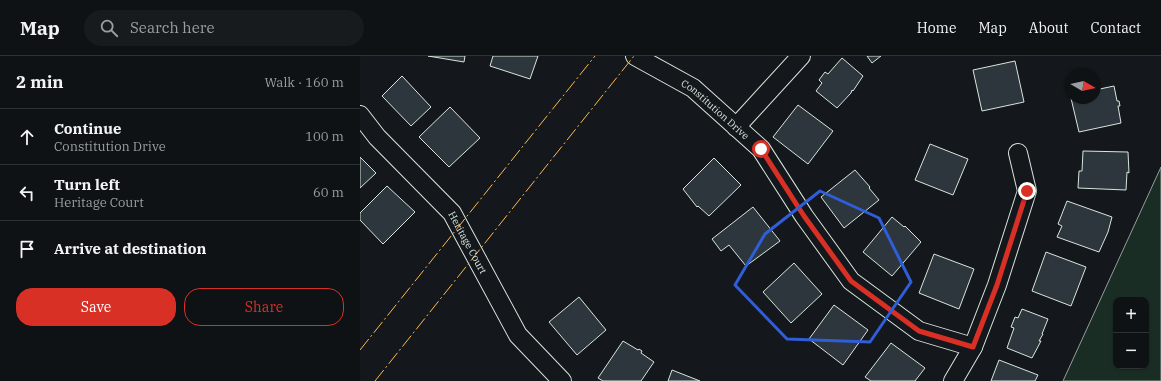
<!DOCTYPE html>
<html lang="en">
<head>
<meta charset="utf-8">
<style>
	body { margin:0; font-family:"IBM Plex Serif",serif; background:#181b1e; color:#f1f3f6 }
	.controls { position:absolute; right:12px; bottom:12px; display:grid; overflow:hidden; border-radius:8px; box-shadow:0 1px 3px #0004 }
	.controls button { width:36px; height:36px; display:grid; place-items:center; padding:0; border:0; border-bottom:1px solid #2f3234; background:#0f1215; color:#f1f3f6; font:20px sans-serif }
	.compass { position:absolute; left:705px; top:12px; width:36px; height:36px; border-radius:50%; background:#0f1215; box-shadow:0 1px 3px #0004; rotate:99deg }
	.stop { position:absolute; width:12px; height:12px; margin:-9px; border:3px solid #d93025; border-radius:50%; background:#fff }
	.stop.end { background:#d93025; border-color:#fff; box-shadow:0 1px 4px #0008 }
	.list { margin:0; padding:0; list-style:none }
	h2 { display:flex; justify-content:space-between; align-items:center; height:52px; margin:0; padding:0 16px; font-size:17px }
	h2 small { font-size:13px; font-weight:400; color:#9b9ea0 }
	.list li { display:grid; grid-template-columns:26px 1fr auto; gap:12px; align-items:center; box-sizing:border-box; height:56px; padding:0 16px; border-top:1px solid #2f3234 }
	.list b { display:block; font-size:15px; white-space:nowrap }
	.list p { margin:0; font-size:13px; white-space:nowrap; color:#9b9ea0 }
	.list em { font-size:13px; font-style:normal; color:#9b9ea0 }
	.actions { display:flex; gap:8px; padding:12px 16px }
	.actions a { flex:1; padding:9px 0; border:1px solid #d93025; border-radius:16px; text-align:center; font-size:14px; color:#d93025 }
	.actions .main { background:#d93025; color:#fff }
	.icon { flex:none; width:22px; height:22px; fill:none; stroke:currentColor; stroke-width:2; stroke-linecap:round; stroke-linejoin:round }
	.map { position:relative; flex:none; width:801px; height:325px; overflow:hidden }
	header { display:flex; align-items:center; gap:24px; box-sizing:border-box; height:56px; padding:0 20px; background:#0f1215; border-bottom:1px solid #2f3234 }
	header strong { font-size:19px }
	nav { display:flex; gap:22px; margin-inline-start:auto; font-size:14px }
	.search { width:280px; height:36px; background:#181b1e; display:flex; align-items:center; gap:10px; box-sizing:border-box; padding:0 14px; border-radius:22px; color:#9b9ea0; font-size:15px }
	main { display:flex }
	aside { flex:1; background:#0f1215 }
	.map>svg:first-child { display:block }
	.green { fill:#1a2d24; stroke:#939e99; fill-rule:evenodd }
	.building { fill:#2c363c; stroke:#d8e6dc }
	.lines { fill:none; stroke-linecap:round; stroke-linejoin:round }
	.street-casing { stroke:#d8e6dc; stroke-width:20 }
	.street { stroke:#14181c; stroke-width:18 }
	.power { stroke:#ffb74d; stroke-width:1; stroke-dasharray:14 3 2 3; stroke-linecap:butt }
	.route { stroke:#d93025; stroke-width:5 }
	.marked { fill:none; stroke:#305dd8; stroke-width:3; stroke-linejoin:round }
	.labels { text-anchor:middle; stroke-width:3; stroke-linejoin:round; paint-order:stroke }
	.street-label { font-size:10px; fill:#d8e6dc; stroke:#14181c }
</style>
</head>
<body>
<header>
<strong>Map</strong>
<div class="search"><svg class="icon" aria-label="search" viewBox="0 0 24 24"><circle cx="10" cy="10" r="6"/><path d="M15 15l6 6"/></svg>Search here</div>
<nav><a>Home</a><a>Map</a><a>About</a><a>Contact</a></nav>
</header>
<main>
<aside>
<h2>2 min<small>Walk · 160 m</small></h2>
<ul class="list">
<li><svg class="icon" aria-label="ahead" viewBox="0 0 24 24"><path d="M12 20V5M6 11l6-6 6 6"/></svg><div><b>Continue</b><p>Constitution Drive</p></div><em>100 m</em></li>
<li><svg class="icon" aria-label="left" viewBox="0 0 24 24"><path d="M17 20v-9H6M10 6l-5 5 5 5"/></svg><div><b>Turn left</b><p>Heritage Court</p></div><em>60 m</em></li>
<li><svg class="icon" aria-label="arrive" viewBox="0 0 24 24"><path d="M6 21V4h12l-3 4 3 4H6"/></svg><div><b>Arrive at destination</b></div></li>
</ul>
<div class="actions"><a class="main">Save</a><a>Share</a></div>
</aside>
<div class="map">
<svg width="801" height="325" viewBox="0 0 801 325">
	<rect width="100%" height="100%" fill="#14181c"/>
	<path class="green" d="M801 111V325H703ZM756 244H786V310H756Z"/>
	<path class="building" d="M68 0H105L104 6Z
		M133 0H178L170 23 130 10Z
		M507 0H521L512 7Z
		M482 2 503 20 493 35 492 34 491 37 477 52 456 35 462 27 459 24 465 16 468 18Z
		M655 5 664 46 622 55 613 14Z
		M42 20 71 51 51 70 22 40Z
		M754 30 757 45H759L760 50H758L761 67 719 76 710 38 711 42H735V34Z
		M438 49 473 75 448 108 413 81Z
		M90 51 120 82 89 111 59 81Z
		M570 88 608 103 593 139 555 124Z
		M723 95 768 96 769 117 767 116 766 134 718 132 719 115H722Z
		M0 101 16 117 0 132Z
		M354 102 381 129 349 160 338 150 337 151 323 133Z
		M495 114 510 131 509 132 519 144 484 172 461 141Z
		M27 130 55 156 23 188 0 164V157Z
		M707 145 752 161 748 176 739 196 697 181 702 170 698 168Z
		M393 151 420 185 386 210 369 189 361 195 352 183Z
		M532 161 544 171 545 170 561 186 532 220 503 196Z
		M686 196 726 211 711 250 672 235Z
		M574 198 614 213 599 253 559 237Z
		M434 207 462 238 431 267 403 236Z
		M219 241 246 274 217 299 189 266Z
		M474 249 508 274 483 309 449 283Z
		M662 253 688 263 682 278H683L679 285H681L672 302 647 292 654 272 651 271 655 261 658 262Z
		M263 285 278 294 279 293 282 295 281 297 294 306 281 325H243L238 322Z
		M531 287 565 312 555 325H511L505 321Z
		M639 304 678 319 675 325H631Z
		M312 314 340 325H308Z"/>
	<g class="lines">
		<g class="street-casing">
			<g id="street">
				<path id="s1" d="M275 0 333 32 401 93 444 160 491 225 559 275 613 291"/>
				<path id="s2" d="M0 59 17 81 92 157 158 279 202 325"/>
				<path d="M376 71 441 0"/>
				<path d="M593 325 613 291 637 229 667 135 658 97"/>
			</g>
		</g>
		<use href="#street" class="street"/>
		<path class="power" d="M0 294 235 0
			M15 325 274 0"/>
	</g>
	<g class="lines">
		<path class="route" d="M401 93 444 160 491 225 559 275 613 291 637 229 667 135"/>
	</g>
	<path class="marked" d="M460 135 519 162 551 226 510 286 427 283 375 229 405 178Z"/>
	<g class="labels">
		<g class="street-label">
			<text dy="4" stroke="none"><textPath href="#s1" startOffset="97">Constitution Drive</textPath></text>
			<text dy="4" stroke="none"><textPath href="#s2" startOffset="168">Heritage Court</textPath></text>
		</g>
	</g>
</svg>
<div class="controls">
<button>+</button>
<button>−</button>
</div>
<svg class="compass" viewBox="-18 -18 36 36"><path d="M0-13l5 13h-10z" fill="#e53935"/><path d="M0 13l5-13h-10z" fill="#9b9ea0"/></svg>
<div class="stop" style="left:401px;top:93px"></div>
<div class="stop end" style="left:667px;top:135px"></div>
</div>
</main>
</body>
</html>
